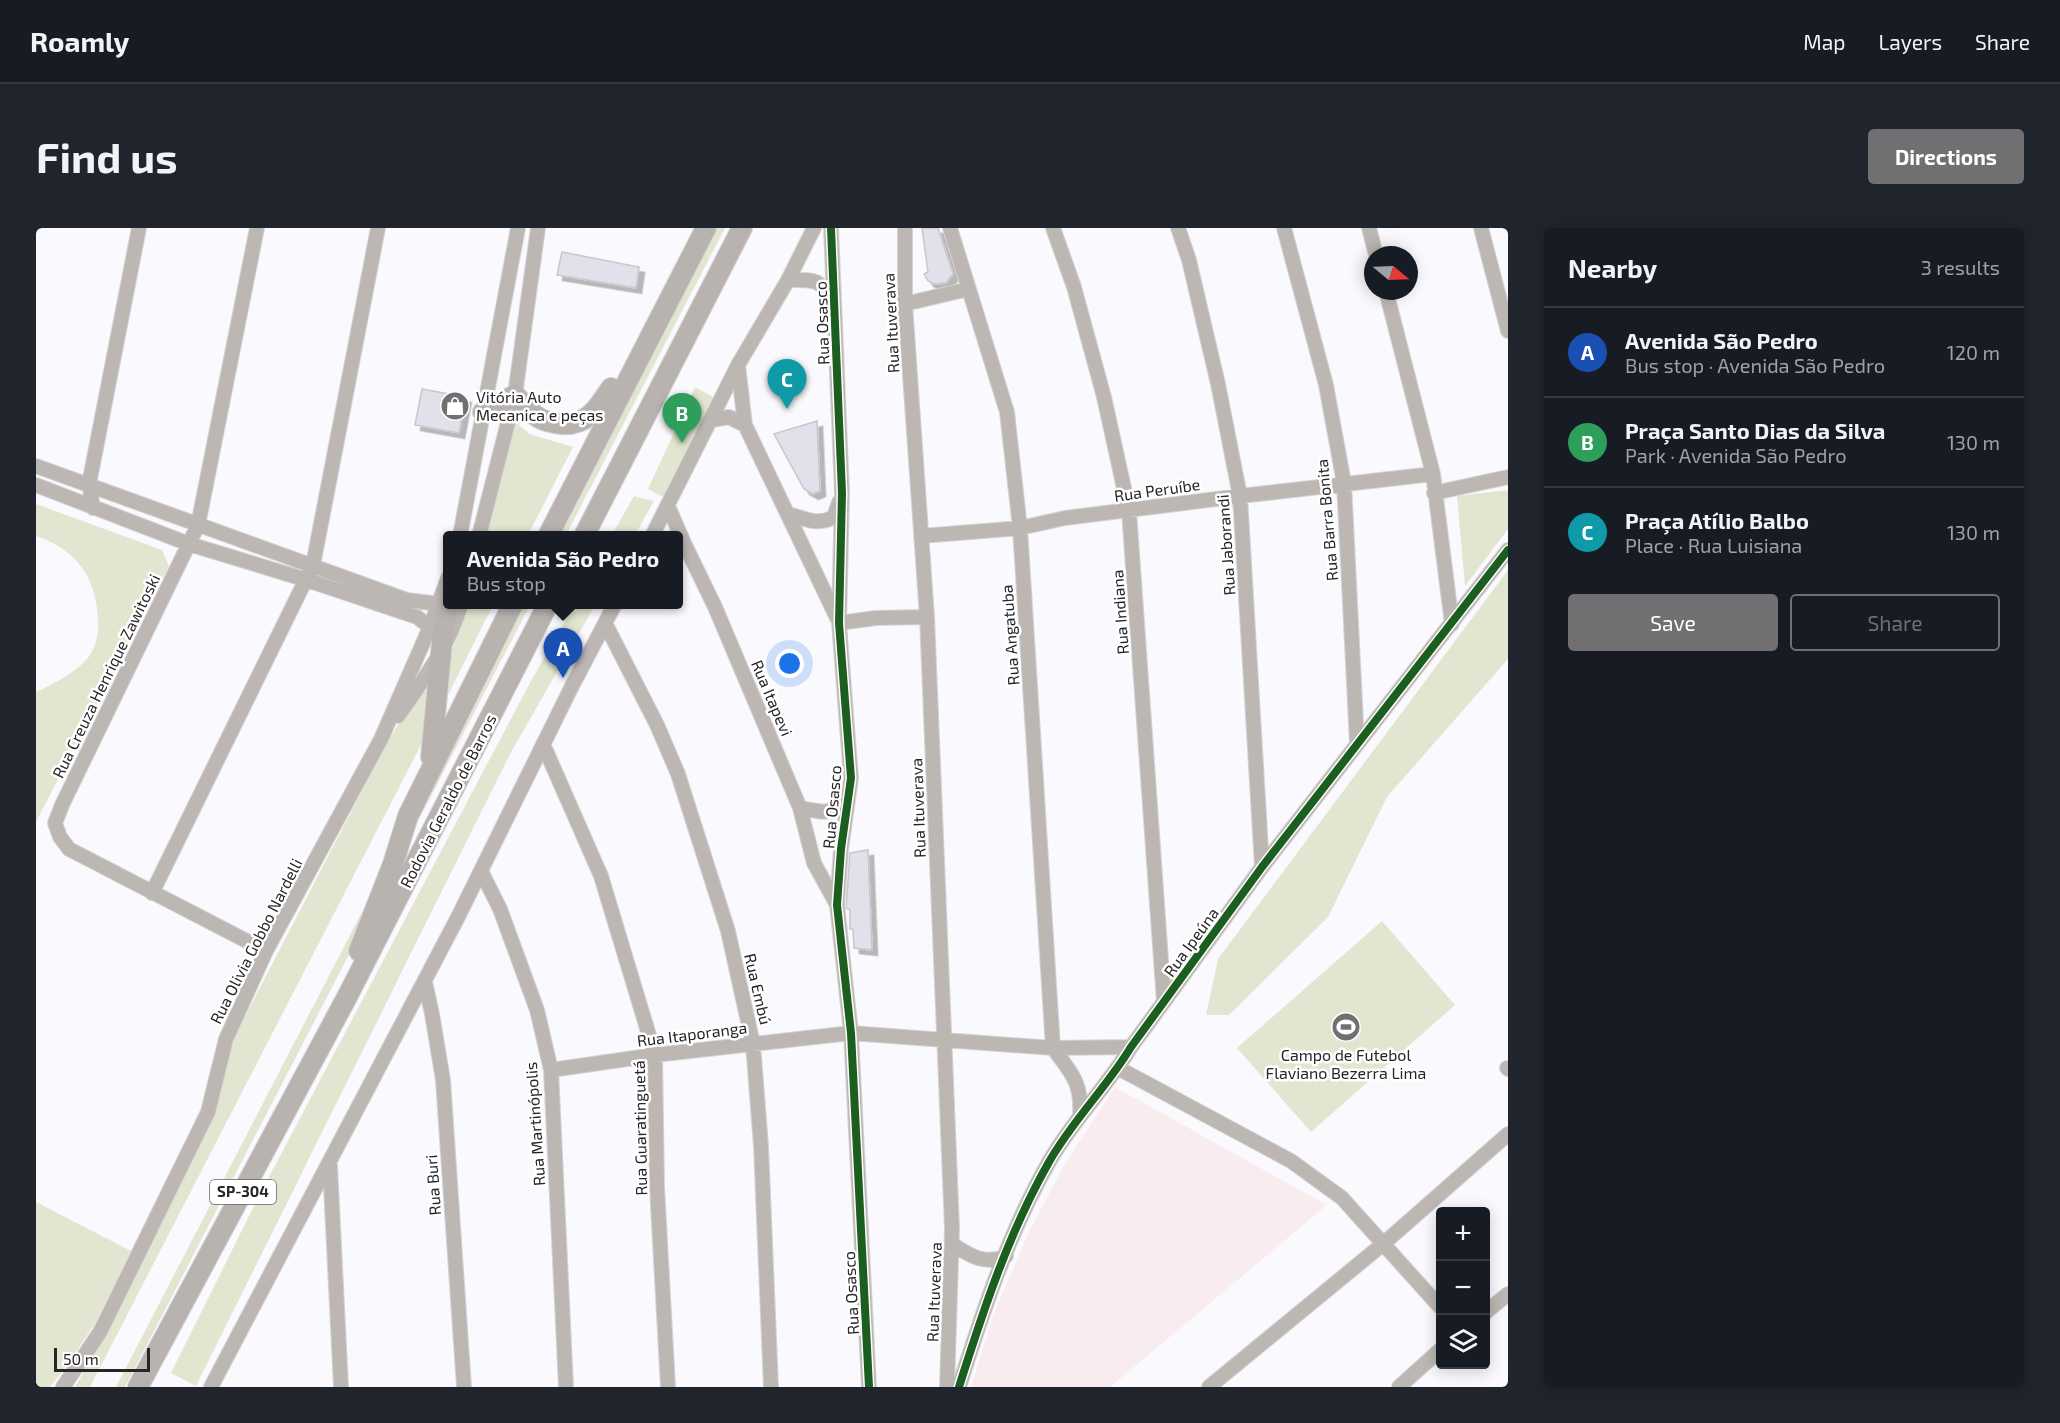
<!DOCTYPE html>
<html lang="en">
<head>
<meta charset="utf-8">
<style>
	body { margin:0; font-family:"Exo 2",sans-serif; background:#20242c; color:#f1f3f6 }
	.controls { position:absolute; right:18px; bottom:18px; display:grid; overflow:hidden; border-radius:6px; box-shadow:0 3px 15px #0003 }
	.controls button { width:54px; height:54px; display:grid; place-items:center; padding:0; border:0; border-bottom:2px solid #363941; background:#171b24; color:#f1f3f6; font:30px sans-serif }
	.compass { position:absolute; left:1328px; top:18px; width:54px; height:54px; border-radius:50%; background:#171b24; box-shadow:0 3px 15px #0003; rotate:109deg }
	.scale { position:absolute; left:18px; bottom:15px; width:96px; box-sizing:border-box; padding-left:6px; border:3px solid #262527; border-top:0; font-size:16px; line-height:21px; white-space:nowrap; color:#262527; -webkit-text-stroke:4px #fff; paint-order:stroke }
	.you { position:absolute; left:754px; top:436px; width:21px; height:21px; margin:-15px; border:4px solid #fff; border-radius:50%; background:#1a73e8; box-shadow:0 0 0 9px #1a73e833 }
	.badge { display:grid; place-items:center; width:39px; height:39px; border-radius:50%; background:#706f72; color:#fff; font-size:20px; font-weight:700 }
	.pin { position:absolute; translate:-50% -50px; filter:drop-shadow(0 2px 3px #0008) }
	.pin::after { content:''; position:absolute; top:32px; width:21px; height:18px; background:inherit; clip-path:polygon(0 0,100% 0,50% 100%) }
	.popup { position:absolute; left:407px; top:303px; width:240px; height:78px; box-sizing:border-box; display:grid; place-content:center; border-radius:6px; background:#171b24; filter:drop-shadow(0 2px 4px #0005); font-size:20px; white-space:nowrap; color:#9ea1a6 }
	.popup b { font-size:22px; color:#f1f3f6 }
	.popup::after { content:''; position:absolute; left:50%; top:100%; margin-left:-12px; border:12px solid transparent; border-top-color:#171b24 }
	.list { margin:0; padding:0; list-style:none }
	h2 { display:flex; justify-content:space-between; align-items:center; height:78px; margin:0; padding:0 24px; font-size:26px }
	h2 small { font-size:20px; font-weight:400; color:#9ea1a6 }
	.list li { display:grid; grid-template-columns:39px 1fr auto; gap:18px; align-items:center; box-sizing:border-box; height:90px; padding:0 24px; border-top:2px solid #363941 }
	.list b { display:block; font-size:22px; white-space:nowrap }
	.list p { margin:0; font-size:20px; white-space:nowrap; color:#9ea1a6 }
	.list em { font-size:20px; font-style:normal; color:#9ea1a6 }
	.actions { display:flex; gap:12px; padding:18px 24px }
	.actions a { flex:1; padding:14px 0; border:2px solid #706f72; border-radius:6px; text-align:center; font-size:21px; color:#706f72 }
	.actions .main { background:#706f72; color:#fff }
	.icon { flex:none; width:33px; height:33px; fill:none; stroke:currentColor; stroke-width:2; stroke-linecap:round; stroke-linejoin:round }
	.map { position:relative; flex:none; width:1472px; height:1159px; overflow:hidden; border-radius:6px }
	header { display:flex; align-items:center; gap:36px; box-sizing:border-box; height:84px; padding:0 30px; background:#171b24; border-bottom:2px solid #363941 }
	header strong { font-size:28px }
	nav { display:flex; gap:33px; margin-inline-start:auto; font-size:21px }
	.intro { display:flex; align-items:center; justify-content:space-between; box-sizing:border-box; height:144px; padding:0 36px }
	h1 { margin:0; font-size:42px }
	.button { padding:15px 27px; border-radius:6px; background:#706f72; color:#fff; font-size:21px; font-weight:700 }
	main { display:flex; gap:36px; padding:0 36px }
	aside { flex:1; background:#171b24; border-radius:6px; box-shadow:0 3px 15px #0003 }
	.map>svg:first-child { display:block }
	.education { fill:#f9ecef }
	.green { fill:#e2e6d1 }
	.building { fill:#e2e1eb; stroke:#c8c8ca; stroke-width:1.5; filter:url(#shadow) }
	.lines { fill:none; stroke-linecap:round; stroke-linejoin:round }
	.minor-casing { stroke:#d4d4d6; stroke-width:16 }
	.highway-casing { stroke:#d4d4d6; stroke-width:22 }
	.minor { stroke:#bcb7b2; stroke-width:14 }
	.highway { stroke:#b9b3b0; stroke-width:20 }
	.cycleway-casing { stroke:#fff; stroke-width:11 }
	.cycleway { stroke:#1b5e20; stroke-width:8 }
	.labels { text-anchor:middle; stroke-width:5; stroke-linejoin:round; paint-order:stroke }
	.shield { fill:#fff; stroke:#676668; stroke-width:1.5 }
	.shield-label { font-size:15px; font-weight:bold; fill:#262527 }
	.street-label { font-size:16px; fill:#262527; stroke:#fff }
	.poi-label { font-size:16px; fill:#262527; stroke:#fff; text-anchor:start }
</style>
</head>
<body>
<header>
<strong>Roamly</strong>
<nav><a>Map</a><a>Layers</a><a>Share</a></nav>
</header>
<div class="intro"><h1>Find us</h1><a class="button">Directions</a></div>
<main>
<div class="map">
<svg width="1472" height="1159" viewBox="0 0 1472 1159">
	<defs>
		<filter id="shadow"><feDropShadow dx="5.5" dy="5.5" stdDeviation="0" flood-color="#0004"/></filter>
	</defs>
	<rect width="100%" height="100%" fill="#faf9fd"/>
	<path class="education" d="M1079 859 1291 977 1074 1159H935L958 1085 993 1004 1028 937Z"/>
	<path class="green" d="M680 0H689L530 307 521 308Z
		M659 159 681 171 631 271 612 261Z
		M477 192 494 206 537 219 492 307 445 308Z
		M1472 262V301L1429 358 1421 268Z
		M598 268 618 273 599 307H576Z
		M0 276 126 322 133 338 0 594V464C18 456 37 446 51 431 60 421 63 404 62 392 60 349 41 322 0 308Z
		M1472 342V431L1351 569 1292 689 1193 787H1170L1182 731Z
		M433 377H457L412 467 414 428Z
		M485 377H494L89 1159H80Z
		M538 377H559L474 526 160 1158 135 1145 225 964 496 451Z
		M384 462 392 464 396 477 386 515 54 1159H39L75 1096 171 901 191 832 203 800 353 511Z
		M1346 693 1419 777 1275 904 1201 820Z
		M0 974 95 1023 58 1097 31 1137 14 1159H0Z"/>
	<path class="building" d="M886 0H902L917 46 910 55 898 56 892 53 888 46 892 44Z
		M526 24 603 39 600 60 521 47Z
		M386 161 430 169 423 205 379 197Z
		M781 193 784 263 777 266 768 261 738 206Z
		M832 622 836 722 818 720 817 701H814V682L810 680 814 625Z"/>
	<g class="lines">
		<g class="minor-casing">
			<path id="minor" d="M221 0 162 297 26 577 19 595 24 609 33 621 230 723
				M795 0 806 265 803 395 815 550 805 621 801 677 815 805 833 1159
				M869 0V76L891 389 916 1000 911 1159
				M914 0 971 184 984 300 1017 820C1035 845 1046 854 1044 887
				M1017 0 1038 59 1068 169 1093 283 1128 774
				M1142 0 1153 32 1182 156 1204 268 1226 639
				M1248 0 1290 157 1308 255 1321 515
				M1333 0 1340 27
				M1445 0 1472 103
				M752 52C777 52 784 49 795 73
				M1350 63 1397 246 1416 396
				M869 76 932 61
				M702 137 709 197 801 390
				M676 192 693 189 709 197
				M0 238 371 372 403 376
				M0 257 153 316 271 352 381 389 394 399
				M1398 265 1472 249
				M632 278 648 315 679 379 764 580 778 635 801 677
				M57 280 53 256 103 0
				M752 286C770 291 781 298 798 289L803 274
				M424 308 482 0
				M443 308 479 167 502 0
				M616 308 702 137 752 52 778 0
				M885 308 984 300 1029 290 1204 268 1397 246
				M569 395 621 497 642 546 692 703 717 816 725 918 735 1159
				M803 395 840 390 891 389
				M362 488C387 452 413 419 425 376
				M507 516 565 648 619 827 621 959 632 1159
				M764 580C790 585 797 589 809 563
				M445 643 464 681 501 782 515 842 530 1159
				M116 665 277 337 342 0
				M389 754 396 786 407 852 428 1159
				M1082 840 1255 933 1306 970 1404 1079
				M1471 840 1472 841
				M515 842 619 827 815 805 1017 820 1095 819
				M294 938 305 1159
				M916 1016C933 1027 949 1038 970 1028
				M1450 1084 1472 1066
				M27 1159 64 1104 172 884 190 811 230 723 345 511 394 399 412 350
				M175 1159 422 689 536 458 579 376
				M923 1159C947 1083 973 1004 1013 934 1036 893 1071 859 1095 819L1226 639 1472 322
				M1173 1159 1347 1016 1472 906
				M1363 1159 1404 1122"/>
		</g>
		<g class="highway-casing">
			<path id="highway" d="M447 184 479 167C486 174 494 184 503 190 510 194 518 195 525 196 551 199 563 178 575 160
				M512 308 670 0
				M548 308 706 0
				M395 529 407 404 412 376
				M323 723 357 636 372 588 477 376
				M102 1159 311 769 512 376"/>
		</g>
		<use href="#minor" class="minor"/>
		<use href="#highway" class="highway"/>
		<g class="cycleway-casing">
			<path id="cycleway" d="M795 0 806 265 803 395 815 550 805 621 801 677 815 805 833 1159
				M923 1159C947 1083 973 1004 1013 934 1036 893 1071 859 1095 819L1226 639 1472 322"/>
		</g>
		<use href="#cycleway" class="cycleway"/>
	</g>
	<defs>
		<g id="shop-disc" transform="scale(1.5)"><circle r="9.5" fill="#706f72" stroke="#fff"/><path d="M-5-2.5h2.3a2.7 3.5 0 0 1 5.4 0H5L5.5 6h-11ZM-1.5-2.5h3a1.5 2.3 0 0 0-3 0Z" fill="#fff"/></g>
		<g id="stadium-disc" transform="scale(1.5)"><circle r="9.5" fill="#706f72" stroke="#fff"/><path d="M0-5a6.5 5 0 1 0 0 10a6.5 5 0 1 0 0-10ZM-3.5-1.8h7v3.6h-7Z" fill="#fff"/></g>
	</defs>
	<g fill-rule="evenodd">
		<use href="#shop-disc" x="419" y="178"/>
		<use href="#stadium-disc" x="1310" y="799"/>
	</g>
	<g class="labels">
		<rect class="shield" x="174" y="952" width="66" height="24" rx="4.5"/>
		<g class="shield-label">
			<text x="207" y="969">SP-304</text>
		</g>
		<g class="street-label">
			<text transform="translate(786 95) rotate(-92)" y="6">Rua Osasco</text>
			<text transform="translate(855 95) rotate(-93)" y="6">Rua Ituverava</text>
			<text transform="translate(1121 262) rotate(-8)" y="6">Rua Peruíbe</text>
			<text transform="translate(1291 292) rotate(-95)" y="6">Rua Barra Bonita</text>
			<text transform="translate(1190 317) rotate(-94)" y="6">Rua Jaborandi</text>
			<text transform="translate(1084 384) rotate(-94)" y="6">Rua Indiana</text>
			<text transform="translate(974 407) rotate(-94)" y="6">Rua Angatuba</text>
			<text transform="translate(70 448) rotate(-64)" y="6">Rua Creuza Henrique Zawitoski</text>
			<text transform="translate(736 470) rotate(67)" y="6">Rua Itapevi</text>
			<text transform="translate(412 573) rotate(-63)" y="6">Rodovia Geraldo de Barros</text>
			<text transform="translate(796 579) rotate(-85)" y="6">Rua Osasco</text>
			<text transform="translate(882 580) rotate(-92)" y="6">Rua Ituverava</text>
			<text transform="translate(220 713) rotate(-63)" y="6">Rua Olivia Gobbo Nardelli</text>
			<text transform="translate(1155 714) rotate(-54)" y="6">Rua Ipeúna</text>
			<text transform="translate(722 761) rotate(77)" y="6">Rua Embú</text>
			<text transform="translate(656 806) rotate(-7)" y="6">Rua Itaporanga</text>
			<text transform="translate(499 896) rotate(-94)" y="6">Rua Martinópolis</text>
			<text transform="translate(604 900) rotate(-91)" y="6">Rua Guaratinguetá</text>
			<text transform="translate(397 957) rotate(-94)" y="6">Rua Buri</text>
			<text transform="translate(898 1064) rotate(-88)" y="6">Rua Ituverava</text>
			<text transform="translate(815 1065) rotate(-93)" y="6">Rua Osasco</text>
		</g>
		<g class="poi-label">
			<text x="440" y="175">Vitória Auto<tspan x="440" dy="18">Mecanica e peças</tspan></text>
			<text x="1310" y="833" text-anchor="middle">Campo de Futebol<tspan x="1310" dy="18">Flaviano Bezerra Lima</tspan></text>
		</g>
	</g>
</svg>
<div class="controls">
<button>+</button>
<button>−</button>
<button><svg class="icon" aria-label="layers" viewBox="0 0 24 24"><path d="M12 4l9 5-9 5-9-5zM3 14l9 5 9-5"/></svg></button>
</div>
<svg class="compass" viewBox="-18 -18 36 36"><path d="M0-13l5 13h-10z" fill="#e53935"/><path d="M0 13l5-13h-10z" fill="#9ea1a6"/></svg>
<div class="scale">50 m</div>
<div class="you"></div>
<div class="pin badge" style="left:527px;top:450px;background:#1a4fb4">A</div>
<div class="popup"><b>Avenida São Pedro</b>Bus stop</div>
<div class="pin badge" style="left:646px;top:215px;background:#2e9e5b">B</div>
<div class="pin badge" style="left:751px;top:181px;background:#0f9aa8">C</div>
</div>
<aside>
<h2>Nearby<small>3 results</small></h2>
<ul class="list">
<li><span class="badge" style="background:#1a4fb4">A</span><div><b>Avenida São Pedro</b><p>Bus stop · Avenida São Pedro</p></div><em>120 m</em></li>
<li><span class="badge" style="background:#2e9e5b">B</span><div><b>Praça Santo Dias da Silva</b><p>Park · Avenida São Pedro</p></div><em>130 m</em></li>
<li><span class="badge" style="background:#0f9aa8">C</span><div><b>Praça Atílio Balbo</b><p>Place · Rua Luisiana</p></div><em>130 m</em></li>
</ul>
<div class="actions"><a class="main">Save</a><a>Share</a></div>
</aside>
</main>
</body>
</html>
